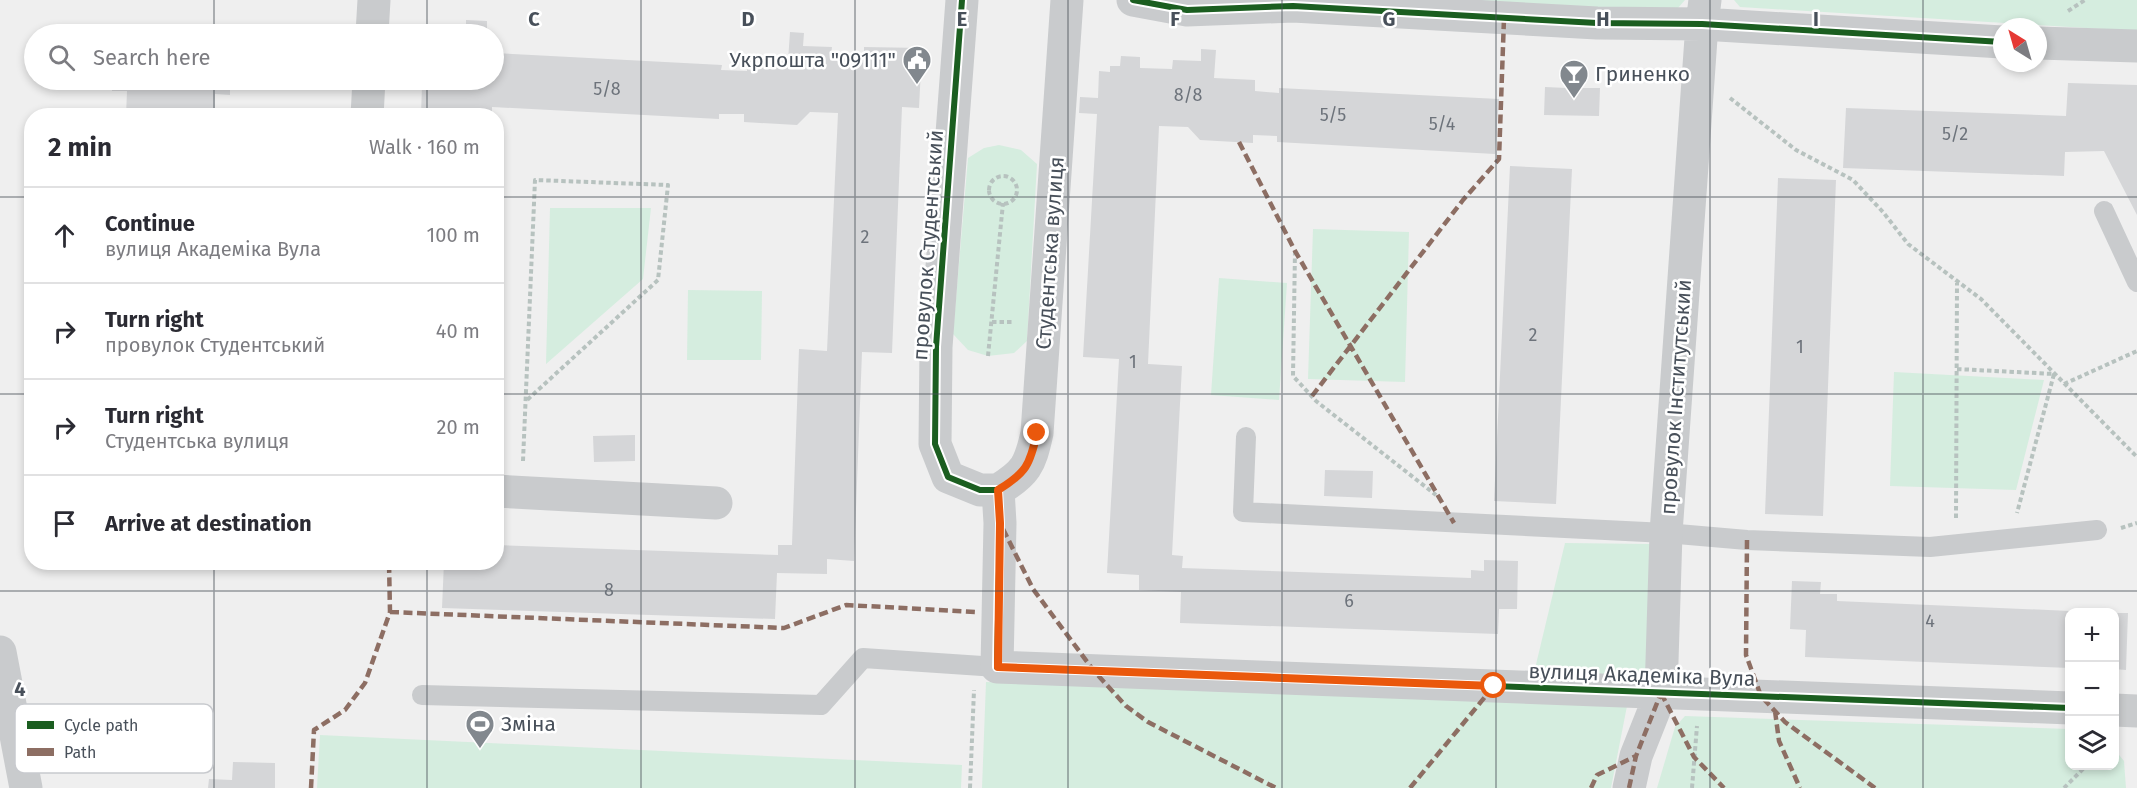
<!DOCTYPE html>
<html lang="en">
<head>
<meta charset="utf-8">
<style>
	body { margin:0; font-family:"Fira Sans",sans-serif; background:#f2f2f3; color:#2b2b33 }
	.controls { position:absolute; right:18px; bottom:18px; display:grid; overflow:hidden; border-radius:12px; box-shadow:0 3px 9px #0003 }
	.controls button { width:54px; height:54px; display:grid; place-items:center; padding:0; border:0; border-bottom:2px solid #e1e1e2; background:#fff; color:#2b2b33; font:30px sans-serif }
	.compass { position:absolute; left:1993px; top:18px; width:54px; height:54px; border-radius:50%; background:#fff; box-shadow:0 3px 9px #0003; rotate:323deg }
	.stop { position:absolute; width:18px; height:18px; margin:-14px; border:4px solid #ea580c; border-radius:50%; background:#fff }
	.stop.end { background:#ea580c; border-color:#fff; box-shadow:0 2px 6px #0008 }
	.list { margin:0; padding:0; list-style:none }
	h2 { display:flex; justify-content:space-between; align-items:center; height:78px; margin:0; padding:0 24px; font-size:26px }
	h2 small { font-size:20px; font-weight:400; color:#7c7c81 }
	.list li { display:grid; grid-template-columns:39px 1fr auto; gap:18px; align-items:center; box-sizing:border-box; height:96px; padding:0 24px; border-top:2px solid #e1e1e2 }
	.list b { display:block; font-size:22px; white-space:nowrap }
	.list p { margin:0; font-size:20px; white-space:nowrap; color:#7c7c81 }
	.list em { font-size:20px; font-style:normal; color:#7c7c81 }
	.icon { flex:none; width:33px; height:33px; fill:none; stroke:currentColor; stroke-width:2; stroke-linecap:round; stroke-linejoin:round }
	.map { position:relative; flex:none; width:2137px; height:788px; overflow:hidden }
	.search { position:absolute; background:#fff; box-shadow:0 3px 9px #0003; left:24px; top:24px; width:480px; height:66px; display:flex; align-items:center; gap:15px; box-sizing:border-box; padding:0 21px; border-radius:33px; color:#7c7c81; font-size:22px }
	.panel { position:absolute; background:#fff; box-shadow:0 3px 9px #0003; left:24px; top:108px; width:480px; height:462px; border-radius:24px }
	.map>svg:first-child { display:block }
	.green { fill:#d5eddf }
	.building { fill:#d5d6d8 }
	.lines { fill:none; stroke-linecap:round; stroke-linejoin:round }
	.path { stroke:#b7c2bf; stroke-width:4; stroke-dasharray:4.5 3; stroke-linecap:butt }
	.lane { stroke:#c9cbcd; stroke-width:20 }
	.street { stroke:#c9cbcd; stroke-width:33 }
	.quiet { stroke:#8d6e63; stroke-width:4.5; stroke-dasharray:9 4.5; stroke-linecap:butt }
	.cycleway-casing { stroke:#fff; stroke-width:10 }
	.cycleway { stroke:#1b5e20; stroke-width:6 }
	.route { stroke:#ea580c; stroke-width:8 }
	.grid { fill:none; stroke:#48505a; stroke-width:1.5; stroke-opacity:0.55 }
	.labels { text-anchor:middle; stroke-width:5; stroke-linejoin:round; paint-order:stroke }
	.number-label { font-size:18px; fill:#6d737b }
	.poi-label { font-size:21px; fill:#48505a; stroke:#fff; text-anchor:start }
	.street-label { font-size:21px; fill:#48505a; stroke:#fff }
	.key { fill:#fff; stroke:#c8cace; stroke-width:1.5 }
	.key-label { font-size:16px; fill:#48505a }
	.grid-label { font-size:20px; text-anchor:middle; font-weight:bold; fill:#48505a; stroke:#fff; stroke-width:5; stroke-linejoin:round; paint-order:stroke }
</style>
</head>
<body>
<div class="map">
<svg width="2137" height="788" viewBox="0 0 2137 788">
	<rect width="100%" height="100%" fill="#efefef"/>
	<path class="green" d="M1425 0H1685L1678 8 1649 10Z
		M1734 0H2137V31L1740 7Z
		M999 145 1021 150 1037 164 1027 341 1014 353 988 356 968 350 953 334 968 158 984 148Z
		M550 208H651L643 279 546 364Z
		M1313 229 1409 232 1405 382 1308 379Z
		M1219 278 1287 283 1279 400 1211 395Z
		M688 290 762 291 761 360H687Z
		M1894 372 2044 380 2016 490 1890 486Z
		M1565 543 1650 544 1647 681 1533 677Z
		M986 682 1627 706 1611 788H982Z
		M1685 716 2069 729 2070 766H2114L2115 750 2124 761 2126 788H1657L1675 727Z
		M320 735 962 765 961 788H317Z"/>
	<path class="building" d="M466 20 487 21V34H437V28L466 29Z
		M156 27H189L194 34H148Z
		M790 32 804 33 803 46 832 47 831 56 864 58V47L922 48 919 108 902 107 892 353 862 352 854 561 827 559V574L777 573 775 619 442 608 444 562H496V545L778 555V545H792L799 349 827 351 838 113 810 112 797 125 744 122V114H719V119L492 107V116H421L422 84 406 83V80H494V53L722 65 721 70 747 71V59L788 61Z
		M1201 49 1216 50 1214 78 1255 80V91L1279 93V88L1499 99 1495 154 1277 142V136L1253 135V143L1200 140 1188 127 1159 126 1148 364 1182 366 1172 555 1183 556 1182 568 1471 578V570L1484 571V560L1518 561 1517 609H1499L1498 634 1180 623 1181 592 1139 590V575L1107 573 1119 359 1083 357 1097 114 1079 113 1080 97 1098 98 1099 71 1110 72V66H1120L1121 56 1140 57V68L1172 69 1173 60 1201 61Z
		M112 80H230V95L215 94V116H126L127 91H112Z
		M1567 80H1581V88H1600L1599 116 1544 115 1545 87 1567 88Z
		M2068 83 2137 85V215L2104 151 2065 152 2064 176 1843 168 1846 108 2066 116Z
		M1510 166 1572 169 1556 504 1494 501Z
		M1778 178 1836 180 1823 516 1765 514Z
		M635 435V461L594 462 593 436Z
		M1325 470 1373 471 1372 498 1324 496Z
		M1792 581 1821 582 1820 594H1837V601L2070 611V668L1805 657 1806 630 1790 629Z
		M2114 613H2128L2126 670 2114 669Z
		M233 762 275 763V788H208L209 779 232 780Z"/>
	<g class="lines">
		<path class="path" d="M2068 11 2085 0
			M1730 98 1796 150 1853 180 1883 212 1908 244 1981 299 2137 457
			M989 190a14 14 0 1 1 28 0a14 14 0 1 1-28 0Z
			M1295 251 1293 376 1316 401 1436 495
			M992 322H1012
			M988 356 1003 203
			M1957 369 2054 374 2017 513
			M2064 384 2137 351
			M523 461 535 180 668 185 658 280 526 401
			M1956 518 1957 283
			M2121 528 2137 523
			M970 788 974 690
			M1692 788 1697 726
			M2064 788 2086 766"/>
		<path class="lane" d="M2104 211 2137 282
			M1246 437 1243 512 1666 533 1747 540 1930 547 2097 530
			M422 695 821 705 863 658 997 667"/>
		<path class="street" d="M962 0 936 347 935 444 948 477 980 490H998L1000 523 997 667 2070 708
			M1133 0 1187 10 1293 6 1597 23 1702 24 2002 42
			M372 34 374 0
			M2038 43 2137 46
			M367 116 369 80
			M998 490C1026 473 1030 465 1037 433L1067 0
			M496 491 716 503
			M0 652 26 788
			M2114 710 2137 711
			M1629 788 1636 756 1661 693 1666 533 1702 24 1705 0"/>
		<path class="quiet" d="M1239 142 1295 251 1454 523
			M1312 396 1463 200 1499 159 1504 18
			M1003 529 1033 589 1094 671 1126 706 1148 722 1276 788
			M1747 540 1746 655 1761 696 1785 722 1875 788
			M390 612 784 628 846 605 977 612
			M1661 693 1694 757 1724 788
			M1775 711 1779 741 1800 788
			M311 788 314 730 345 710 365 683 390 612 389 562
			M1410 788 1494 686
			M1591 788 1597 775 1636 756
			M1629 788 1636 756 1661 693"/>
		<g class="cycleway-casing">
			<path id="cycleway" d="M962 0 936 347 935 444 948 477 980 490H998L1000 523 997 667 2070 708
				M1133 0 1187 10 1293 6 1597 23 1702 24 2002 42"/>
		</g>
		<use href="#cycleway" class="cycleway"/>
	</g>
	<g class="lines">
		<path class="route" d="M1037 433C1030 465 1026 473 998 490L1000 523 998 667 1494 686"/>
	</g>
	<path class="grid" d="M214 0V34M427 0V34M641 0V788M855 0V788M1068 0V788M1282 0V788M1496 0V788M1710 0V788M1923 0V788M214 80V116M427 80V116M0 197H32M496 197H2137M0 394H32M496 394H2137M214 562V788M427 562V788M0 591H2137"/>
	<defs>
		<g id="civic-pin" transform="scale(1.5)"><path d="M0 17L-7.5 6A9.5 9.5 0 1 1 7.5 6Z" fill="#82888e" stroke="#fff"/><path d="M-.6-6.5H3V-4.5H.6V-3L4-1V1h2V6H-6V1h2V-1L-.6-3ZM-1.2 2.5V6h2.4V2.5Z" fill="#fff"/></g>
		<g id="bar-pin" transform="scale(1.5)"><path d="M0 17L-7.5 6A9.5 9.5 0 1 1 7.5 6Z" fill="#82888e" stroke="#fff"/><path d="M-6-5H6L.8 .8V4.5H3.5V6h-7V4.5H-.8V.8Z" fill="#fff"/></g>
		<g id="stadium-pin" transform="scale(1.5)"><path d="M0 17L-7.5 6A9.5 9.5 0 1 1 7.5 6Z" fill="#82888e" stroke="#fff"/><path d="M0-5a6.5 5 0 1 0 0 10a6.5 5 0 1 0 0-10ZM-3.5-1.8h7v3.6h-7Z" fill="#fff"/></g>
	</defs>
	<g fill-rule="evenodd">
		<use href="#civic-pin" x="917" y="60"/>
		<use href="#bar-pin" x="1574" y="74"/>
		<use href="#stadium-pin" x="480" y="724"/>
	</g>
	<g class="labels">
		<g class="number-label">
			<text x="607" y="95">5/8</text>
			<text x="1188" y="101">8/8</text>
			<text x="1333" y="121">5/5</text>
			<text x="1442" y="130">5/4</text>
			<text x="1955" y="140">5/2</text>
			<text x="865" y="243">2</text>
			<text x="1533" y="341">2</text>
			<text x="1800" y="353">1</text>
			<text x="1133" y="368">1</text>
			<text x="609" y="596">8</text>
			<text x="1349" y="607">6</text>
			<text x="1930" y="627">4</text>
		</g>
		<g class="poi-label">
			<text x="896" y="67" text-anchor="end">Укрпошта "09111"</text>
			<text x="1595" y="81">Гриненко</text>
			<text x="501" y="731">Зміна</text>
		</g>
		<g class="street-label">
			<text transform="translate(928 245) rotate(-86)" y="7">провулок Студентський</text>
			<text transform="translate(1050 253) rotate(-86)" y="7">Студентська вулиця</text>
			<text transform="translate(1676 397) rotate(-86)" y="7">провулок Інститутський</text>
			<text transform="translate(1642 675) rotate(2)" y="7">вулиця Академіка Вула</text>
		</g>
	</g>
	<rect x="15" y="704" width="198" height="69" rx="9" class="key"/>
	<rect x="27" y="721" width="27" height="8" fill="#1b5e20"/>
	<rect x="27" y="748" width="27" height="8" fill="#8d6e63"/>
	<g class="key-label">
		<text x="64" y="731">Cycle path</text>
		<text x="64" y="758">Path</text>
	</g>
	<g class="grid-label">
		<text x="534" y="26">C</text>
		<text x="748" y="26">D</text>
		<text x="962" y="26">E</text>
		<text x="1175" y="26">F</text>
		<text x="1389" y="26">G</text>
		<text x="1603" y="26">H</text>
		<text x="1816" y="26">I</text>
		<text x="20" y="696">4</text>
	</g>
</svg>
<div class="controls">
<button>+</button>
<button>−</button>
<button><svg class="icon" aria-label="layers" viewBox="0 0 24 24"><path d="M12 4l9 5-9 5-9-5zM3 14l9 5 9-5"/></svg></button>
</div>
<svg class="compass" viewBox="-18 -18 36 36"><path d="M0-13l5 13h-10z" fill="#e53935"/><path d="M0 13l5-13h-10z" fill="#7c7c81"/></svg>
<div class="stop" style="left:1494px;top:686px"></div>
<div class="stop end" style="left:1037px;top:433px"></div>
<div class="search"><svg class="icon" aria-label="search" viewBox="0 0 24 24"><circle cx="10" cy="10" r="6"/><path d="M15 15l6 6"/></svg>Search here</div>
<section class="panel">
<h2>2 min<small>Walk · 160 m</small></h2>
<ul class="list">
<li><svg class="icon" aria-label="ahead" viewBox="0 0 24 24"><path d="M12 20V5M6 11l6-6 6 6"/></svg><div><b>Continue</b><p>вулиця Академіка Вула</p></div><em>100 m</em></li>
<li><svg class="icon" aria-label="right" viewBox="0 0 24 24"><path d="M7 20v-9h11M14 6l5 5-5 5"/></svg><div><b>Turn right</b><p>провулок Студентський</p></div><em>40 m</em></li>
<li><svg class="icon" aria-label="right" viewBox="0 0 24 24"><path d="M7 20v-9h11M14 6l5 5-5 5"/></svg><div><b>Turn right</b><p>Студентська вулиця</p></div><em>20 m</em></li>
<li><svg class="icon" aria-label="arrive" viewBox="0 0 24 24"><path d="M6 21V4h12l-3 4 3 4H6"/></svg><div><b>Arrive at destination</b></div></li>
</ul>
</section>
</div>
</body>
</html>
